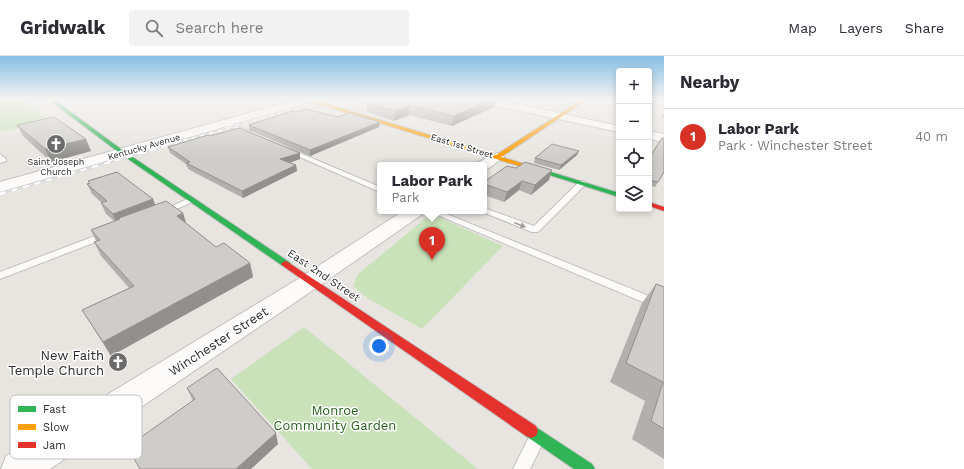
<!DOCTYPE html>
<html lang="en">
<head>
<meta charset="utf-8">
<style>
	body { margin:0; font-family:"Work Sans",sans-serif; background:#f2f2f3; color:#2b2b33 }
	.controls { position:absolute; right:12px; top:12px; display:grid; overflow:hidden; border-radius:4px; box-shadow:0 2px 6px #0003 }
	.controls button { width:36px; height:36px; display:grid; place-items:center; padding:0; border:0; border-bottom:1px solid #e1e1e2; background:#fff; color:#2b2b33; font:20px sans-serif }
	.you { position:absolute; left:379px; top:290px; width:14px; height:14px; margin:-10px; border:3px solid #fff; border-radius:50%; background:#1a73e8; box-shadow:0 0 0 6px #1a73e833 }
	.badge { display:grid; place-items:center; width:26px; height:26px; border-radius:50%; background:#d93025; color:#fff; font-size:13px; font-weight:700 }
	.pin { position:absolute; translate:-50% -33px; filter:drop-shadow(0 1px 2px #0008) }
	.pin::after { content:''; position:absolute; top:21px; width:14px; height:12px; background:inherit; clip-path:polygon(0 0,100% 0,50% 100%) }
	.popup { position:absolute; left:377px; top:106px; width:110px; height:52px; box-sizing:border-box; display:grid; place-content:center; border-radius:4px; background:#fff; filter:drop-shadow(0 1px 3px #0005); font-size:13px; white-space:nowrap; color:#7c7c81 }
	.popup b { font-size:15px; color:#2b2b33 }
	.popup::after { content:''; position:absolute; left:50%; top:100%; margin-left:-8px; border:8px solid transparent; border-top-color:#fff }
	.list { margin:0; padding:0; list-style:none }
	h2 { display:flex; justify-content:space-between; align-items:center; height:52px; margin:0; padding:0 16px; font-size:17px }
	h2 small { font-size:13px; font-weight:400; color:#7c7c81 }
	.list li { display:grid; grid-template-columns:26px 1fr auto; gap:12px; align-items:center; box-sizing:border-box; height:56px; padding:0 16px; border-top:1px solid #e1e1e2 }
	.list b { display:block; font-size:15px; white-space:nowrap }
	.list p { margin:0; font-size:13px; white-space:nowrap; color:#7c7c81 }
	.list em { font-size:13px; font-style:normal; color:#7c7c81 }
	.icon { flex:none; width:22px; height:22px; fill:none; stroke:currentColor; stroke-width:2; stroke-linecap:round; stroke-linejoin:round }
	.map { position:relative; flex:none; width:664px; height:413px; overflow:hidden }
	header { display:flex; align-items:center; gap:24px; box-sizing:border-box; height:56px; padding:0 20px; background:#fff; border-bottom:1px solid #e1e1e2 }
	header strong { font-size:19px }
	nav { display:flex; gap:22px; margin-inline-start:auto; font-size:14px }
	.search { width:280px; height:36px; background:#f2f2f3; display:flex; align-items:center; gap:10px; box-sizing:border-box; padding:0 14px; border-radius:4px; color:#7c7c81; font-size:15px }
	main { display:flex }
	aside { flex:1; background:#fff }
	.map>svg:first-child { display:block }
	.green { fill:#c9e2ba }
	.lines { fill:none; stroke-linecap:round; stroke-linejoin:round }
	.lane-casing { stroke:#c1c1c1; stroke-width:2 }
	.street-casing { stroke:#c1c1c1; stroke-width:2 }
	.fast-casing { stroke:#c1c1c1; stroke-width:2 }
	.slow-casing { stroke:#c1c1c1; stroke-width:2 }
	.jam-casing { stroke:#c1c1c1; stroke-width:2 }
	.lane { fill:#fcfbfa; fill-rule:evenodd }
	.street { fill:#fcfbfa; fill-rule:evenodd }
	.fast { fill:#30b455; fill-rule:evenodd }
	.slow { fill:#ff9f0a; fill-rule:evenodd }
	.jam { fill:#e5322d; fill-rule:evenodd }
	.rail-far2-casing { stroke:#deddde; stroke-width:2.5 }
	.rail-far1-casing { stroke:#deddde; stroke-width:3 }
	.rail-casing { stroke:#deddde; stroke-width:4 }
	.rail-far2 { stroke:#fff; stroke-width:1.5; stroke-dasharray:4.5; stroke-linecap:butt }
	.rail-far1 { stroke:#fff; stroke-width:2; stroke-dasharray:6; stroke-linecap:butt }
	.rail { stroke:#fff; stroke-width:2.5; stroke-dasharray:8; stroke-linecap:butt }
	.wall { fill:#b2b0ae }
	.shaded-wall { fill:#91908d }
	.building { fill:#cfcdca; stroke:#91908d }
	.oneway { fill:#9e9d9c }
	.labels { text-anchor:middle; stroke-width:3; stroke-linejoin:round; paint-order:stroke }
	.far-street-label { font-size:9px; fill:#2a2a2a; stroke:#fff }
	.far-poi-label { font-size:9px; fill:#2a2a2a; stroke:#fff }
	.street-label { font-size:11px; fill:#2a2a2a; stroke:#fff }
	.near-street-label { font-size:13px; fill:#2a2a2a; stroke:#fff }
	.near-poi-label { font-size:13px; fill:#2a2a2a; stroke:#fff; text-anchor:end }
	.near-park-label { font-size:13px; fill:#29641d; stroke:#fff }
	.key { fill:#fff; stroke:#bfbfbf; stroke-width:1 }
	.key-label { font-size:11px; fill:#2a2a2a }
</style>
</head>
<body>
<header>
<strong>Gridwalk</strong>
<div class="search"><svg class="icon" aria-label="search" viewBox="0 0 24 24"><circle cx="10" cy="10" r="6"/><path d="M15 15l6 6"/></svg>Search here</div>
<nav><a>Map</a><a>Layers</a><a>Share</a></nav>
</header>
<main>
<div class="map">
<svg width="664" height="413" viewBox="0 0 664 413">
	<rect width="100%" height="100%" fill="#e8e5e0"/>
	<path class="green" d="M0 43H22L49 65 0 76Z
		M431 158 503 190 422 273 367 242 353 230 358 218Z
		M304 271 478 413H312L231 323Z"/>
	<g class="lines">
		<g class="lane-casing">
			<path id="lane" d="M227 66 251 76 252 77 247 78 225 69 224 68Z
				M288 92 380 131V136L286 95 285 94Z
				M0 98 6 103V105L0 107Z
				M580 125H583L587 127 538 176H532L480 155H484V153H487L534 170Z
				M190 142H193L197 144 165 158H159L158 156Z
				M428 155H439L664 246V255Z
				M108 175 111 176 113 178 111 180 0 223V216Z
				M537 375 543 377 545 383 530 413H513L531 377Z"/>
		</g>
		<g class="street-casing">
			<path id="street" d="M299 43H316L314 45 0 136V126Z
				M474 43H494L619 70V76L479 46Z
				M649 43H664V49L649 45Z
				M649 75 664 78V86L649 83Z
				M497 97 502 98 504 101 489 112 484 113V109H477L479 106Z
				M403 155H424L421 159 319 230 50 413H1L6 400 303 220Z"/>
		</g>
		<g class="fast-casing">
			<path id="fast" d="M48 43H53L125 96 289 206 291 208 289 210H283L121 98Z
				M540 114H544L619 137V141L540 116Z
				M531 368 592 408 595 413H574L526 380 524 375 526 370Z"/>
		</g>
		<g class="slow-casing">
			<path id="slow" d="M302 43H310L496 99 583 43H588L501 101 544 114V116L542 117Z"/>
		</g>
		<g class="jam-casing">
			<path id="jam" d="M649 146 664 151V155L649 150Z
				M286 205 536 370 538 375 536 380 531 382 526 380 283 210 281 208 283 206Z"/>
		</g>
		<use href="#lane" class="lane"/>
		<use href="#street" class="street"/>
		<use href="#fast" class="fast"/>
		<use href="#slow" class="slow"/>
		<use href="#jam" class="jam"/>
		<g class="rail-far2-casing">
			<path id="rail-far2" d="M183 85 327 43"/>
		</g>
		<g class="rail-far1-casing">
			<path id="rail-far1" d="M0 138 186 84"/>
		</g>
		<g class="rail-casing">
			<path id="rail" d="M0 138 3 137"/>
		</g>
		<use href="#rail-far2" class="rail-far2"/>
		<use href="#rail-far1" class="rail-far1"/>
		<use href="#rail" class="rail"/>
	</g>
	<path class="wall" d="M367 47 494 51 452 70 409 59 394 65 367 56Z
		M296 56 380 66 379 71 310 100 249 74V69Z
		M664 57V62H661L663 58Z
		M17 69 91 95 51 106 23 80Z
		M210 80 300 103 289 107 296 109 297 115 243 142 188 113 186 108 170 97 168 91Z
		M579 95 577 99 559 114 534 107 535 102Z
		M649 102 664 116 655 131 649 129Z
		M549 124 531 139 519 134 504 146 484 139V126Z
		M88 125 155 149 183 157 186 167 216 191 250 207 253 221 111 300 82 254 129 232 101 200 94 186 96 185 91 174 114 165 106 158 101 147H102L92 138 87 128 89 127Z
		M656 228 664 231V403L632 383 645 345 610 326 642 247Z
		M187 332 278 388 251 413H140L193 345Z"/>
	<path class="shaded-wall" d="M491 43H496L494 51 452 70 454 60Z
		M410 49 409 59 394 65 395 55Z
		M380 66 379 71 310 100V94Z
		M86 83 91 95 51 106 45 93Z
		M579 95 577 99 559 114 561 109Z
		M300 97V103L281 110 280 103Z
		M296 109 297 115 243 142 242 135Z
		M552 114 549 124 531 139 535 129Z
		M522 125 519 134 504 146 507 136Z
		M153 143 157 153 120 163 119 162 121 167 117 169 113 158Z
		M183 157 187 170 177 160Z
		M250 207 253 221 111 300 103 286Z
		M276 377 278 388 251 413H236Z"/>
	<path class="building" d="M377 43H491L454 60 410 49 395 55 367 47Z
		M306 53 338 61 350 57 380 66 310 94 249 69 292 55 296 56Z
		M54 61 86 83 45 93 17 69Z
		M239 72 300 97 280 103 296 109 242 135 186 107 190 106 168 91 208 79 210 80Z
		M662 82H664V116L658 126 649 124V102Z
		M552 88 579 95 561 109 535 102Z
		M525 106 552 114 535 129 522 125 507 136 484 128V126L507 110 516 112Z
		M117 116 153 143 113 158 101 147 107 145 87 128 90 127 88 125Z
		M166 145 183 157 177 160 216 191 224 187 250 207 103 286 82 254 134 230 94 186 100 184 91 174 120 163 119 162Z
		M656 228 664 231V373L651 365 663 326 626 307Z
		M217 312 276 377 236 413H140L127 391 195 343 187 332Z"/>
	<defs><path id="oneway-solid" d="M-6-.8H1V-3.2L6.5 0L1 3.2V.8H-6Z"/></defs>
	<use class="oneway" href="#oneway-solid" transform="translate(520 169) rotate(21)"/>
	<linearGradient id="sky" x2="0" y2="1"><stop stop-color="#87bfe7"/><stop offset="0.43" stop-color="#f5f3f1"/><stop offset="1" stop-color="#f5f3f1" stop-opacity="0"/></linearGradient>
	<rect width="664" height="101" fill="url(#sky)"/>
	<defs>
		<g id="church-disc" transform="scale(1)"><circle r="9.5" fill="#6c6b6a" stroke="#fff"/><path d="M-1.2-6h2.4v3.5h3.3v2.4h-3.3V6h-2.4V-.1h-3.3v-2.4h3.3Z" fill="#fff"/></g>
	</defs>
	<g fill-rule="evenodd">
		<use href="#church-disc" x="56" y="88"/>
		<use href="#church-disc" x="118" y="306"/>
	</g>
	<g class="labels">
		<g class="far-street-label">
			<text transform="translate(462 90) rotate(17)" y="3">East 1st Street</text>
			<text transform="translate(144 91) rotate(-16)" y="3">Kentucky Avenue</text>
		</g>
		<g class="far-poi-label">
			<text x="56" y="109">Saint Joseph<tspan x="56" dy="10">Church</tspan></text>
		</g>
		<g class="street-label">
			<text transform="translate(324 219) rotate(34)" y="4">East 2nd Street</text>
		</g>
		<g class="near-street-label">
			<text transform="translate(218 285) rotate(-33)" y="5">Winchester Street</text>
		</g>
		<g class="near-poi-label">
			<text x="104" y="304">New Faith<tspan x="104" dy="15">Temple Church</tspan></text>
		</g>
		<g class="near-park-label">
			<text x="335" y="359">Monroe<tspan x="335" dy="15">Community Garden</tspan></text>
		</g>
	</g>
	<rect x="10" y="339" width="132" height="64" rx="6" class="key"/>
	<rect x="18" y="350" width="18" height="6" fill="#30b455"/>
	<rect x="18" y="368" width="18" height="6" fill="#ff9f0a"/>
	<rect x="18" y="386" width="18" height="6" fill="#e5322d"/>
	<g class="key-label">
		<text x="43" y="357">Fast</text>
		<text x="43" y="375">Slow</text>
		<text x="43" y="393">Jam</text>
	</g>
</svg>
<div class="controls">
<button>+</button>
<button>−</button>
<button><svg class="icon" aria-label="locate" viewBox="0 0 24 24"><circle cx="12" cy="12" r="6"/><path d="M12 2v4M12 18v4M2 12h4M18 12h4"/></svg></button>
<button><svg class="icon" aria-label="layers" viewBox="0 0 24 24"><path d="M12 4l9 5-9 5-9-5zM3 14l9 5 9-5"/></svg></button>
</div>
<div class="you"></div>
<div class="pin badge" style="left:432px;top:204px">1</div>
<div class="popup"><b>Labor Park</b>Park</div>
</div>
<aside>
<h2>Nearby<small></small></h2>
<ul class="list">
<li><span class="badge">1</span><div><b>Labor Park</b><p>Park · Winchester Street</p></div><em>40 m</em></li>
</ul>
</aside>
</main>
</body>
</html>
